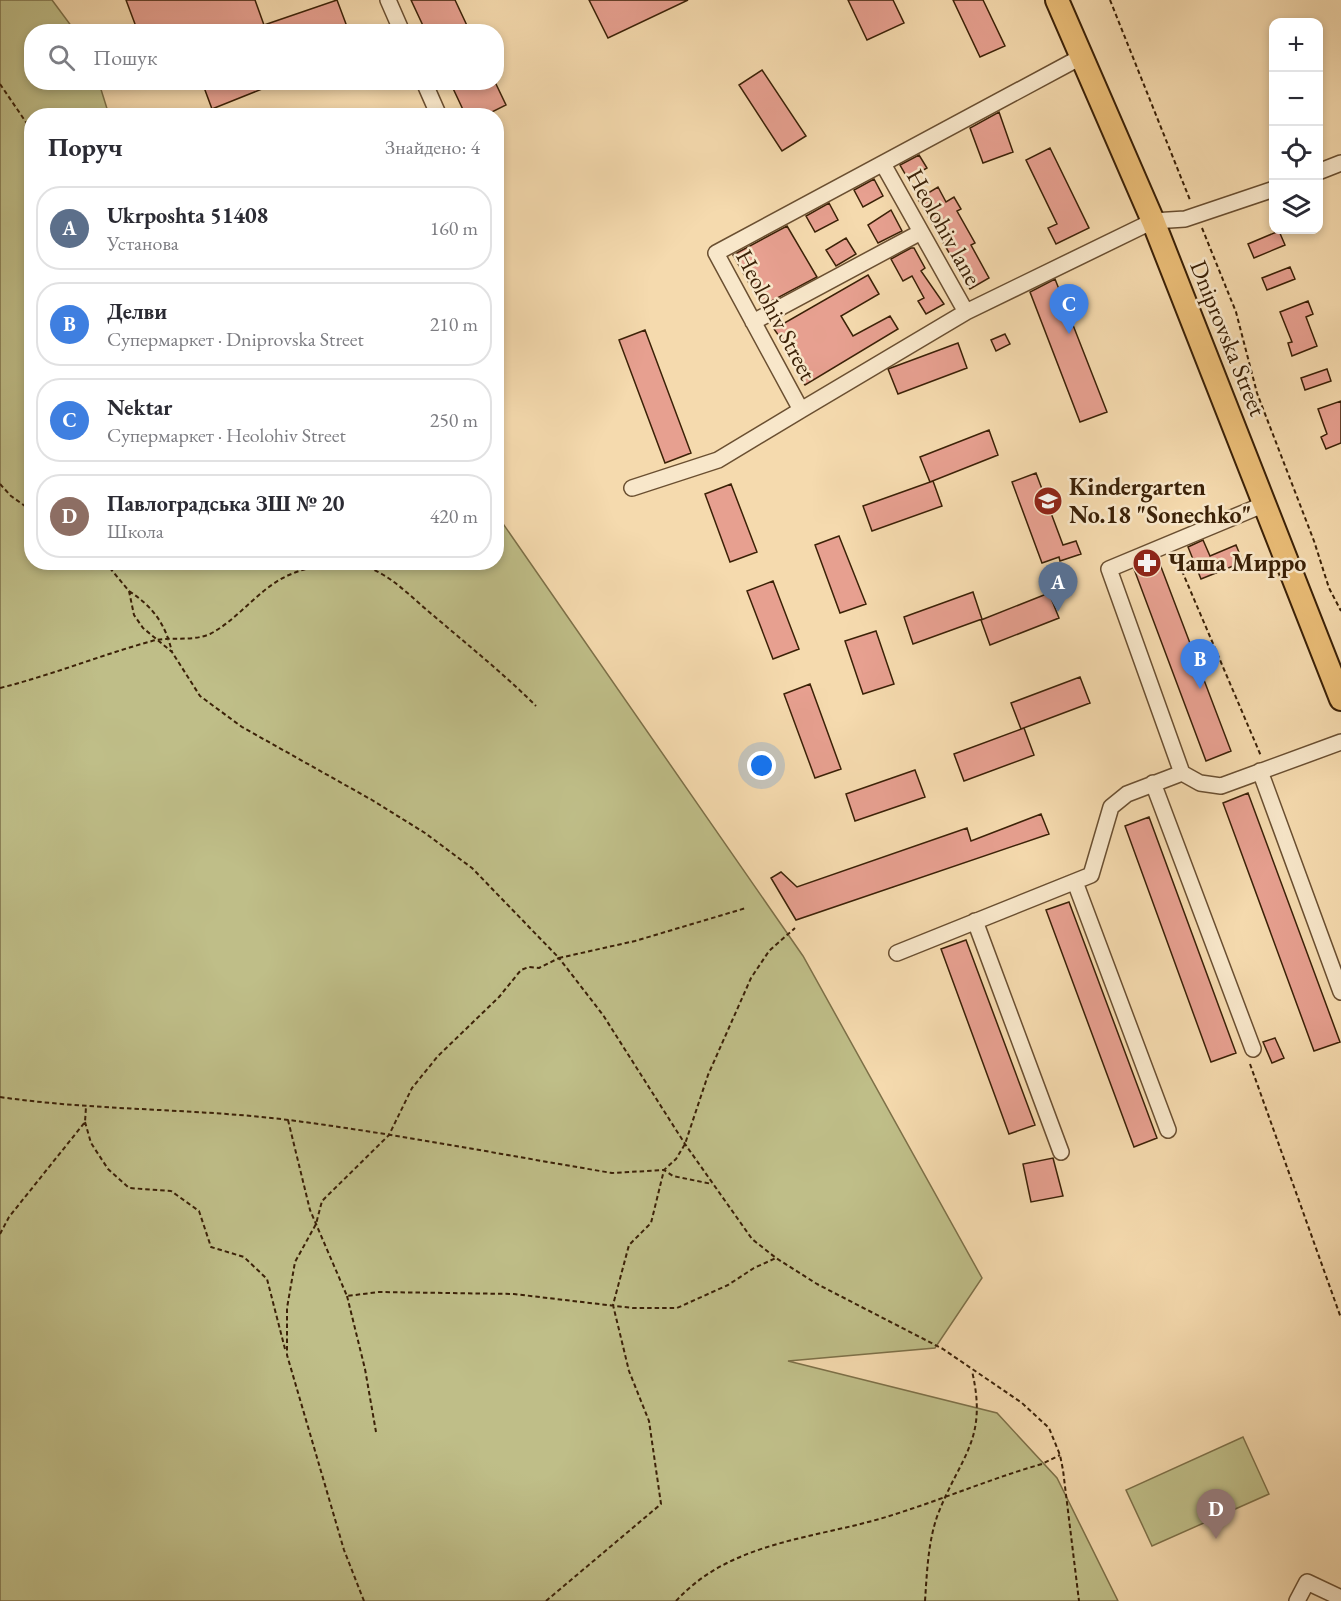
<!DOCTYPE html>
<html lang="uk">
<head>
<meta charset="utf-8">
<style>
	body { margin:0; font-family:"EB Garamond",serif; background:#f2f2f3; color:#2b2b33 }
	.controls { position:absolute; right:18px; top:18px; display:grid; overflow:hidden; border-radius:12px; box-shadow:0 3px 9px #0003 }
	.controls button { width:54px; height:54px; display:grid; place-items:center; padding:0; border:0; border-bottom:2px solid #e1e1e2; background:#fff; color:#2b2b33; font:30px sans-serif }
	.you { position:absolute; left:762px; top:766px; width:21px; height:21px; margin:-15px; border:4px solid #fff; border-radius:50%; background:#1a73e8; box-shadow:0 0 0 9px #1a73e833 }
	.badge { display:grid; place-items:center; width:39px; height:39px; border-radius:50%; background:#d93025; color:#fff; font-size:20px; font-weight:700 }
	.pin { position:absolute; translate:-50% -50px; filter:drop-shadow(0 2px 3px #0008) }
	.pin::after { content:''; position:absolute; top:32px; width:21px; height:18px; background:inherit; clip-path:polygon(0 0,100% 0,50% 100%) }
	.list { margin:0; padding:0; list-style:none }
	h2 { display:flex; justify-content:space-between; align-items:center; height:78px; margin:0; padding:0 24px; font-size:26px }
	h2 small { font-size:20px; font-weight:400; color:#7c7c81 }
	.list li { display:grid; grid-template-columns:39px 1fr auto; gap:18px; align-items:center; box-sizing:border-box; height:84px; margin:0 12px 12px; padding:0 12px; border:2px solid #e1e1e2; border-radius:24px }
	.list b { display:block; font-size:22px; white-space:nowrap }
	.list p { margin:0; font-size:20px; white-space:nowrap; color:#7c7c81 }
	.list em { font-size:20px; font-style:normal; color:#7c7c81 }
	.icon { flex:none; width:33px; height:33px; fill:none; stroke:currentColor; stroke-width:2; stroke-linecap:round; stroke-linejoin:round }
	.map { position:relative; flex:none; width:1341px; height:1601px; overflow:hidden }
	.search { position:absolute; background:#fff; box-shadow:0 3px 9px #0003; left:24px; top:24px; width:480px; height:66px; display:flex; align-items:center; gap:15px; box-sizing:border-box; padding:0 21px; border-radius:24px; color:#7c7c81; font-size:22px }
	.panel { position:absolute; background:#fff; box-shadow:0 3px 9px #0003; left:24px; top:108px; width:480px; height:462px; border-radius:24px }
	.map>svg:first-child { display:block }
	.green { fill:#bfbe88; stroke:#7d7048; stroke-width:1.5 }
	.building { fill:#e7a090; stroke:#3b2107; stroke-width:1.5 }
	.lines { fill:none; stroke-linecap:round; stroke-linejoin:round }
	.minor-casing { stroke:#6a4f31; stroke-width:18 }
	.highway-casing { stroke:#3b2107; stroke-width:26 }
	.path { stroke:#3b2107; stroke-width:2; stroke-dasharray:4.5 3; stroke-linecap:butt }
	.minor { stroke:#f8e7ca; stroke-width:15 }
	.highway { stroke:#eabd77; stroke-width:22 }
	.labels { text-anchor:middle; stroke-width:5; stroke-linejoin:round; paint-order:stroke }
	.street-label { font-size:24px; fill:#3b2107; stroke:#f8e7ca }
	.poi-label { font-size:24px; font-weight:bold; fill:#3b2107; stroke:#f8e7ca; text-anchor:start }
</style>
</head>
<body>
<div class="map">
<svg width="1341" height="1601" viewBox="0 0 1341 1601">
	<rect width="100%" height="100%" fill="#f5daae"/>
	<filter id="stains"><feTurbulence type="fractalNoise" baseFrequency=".00333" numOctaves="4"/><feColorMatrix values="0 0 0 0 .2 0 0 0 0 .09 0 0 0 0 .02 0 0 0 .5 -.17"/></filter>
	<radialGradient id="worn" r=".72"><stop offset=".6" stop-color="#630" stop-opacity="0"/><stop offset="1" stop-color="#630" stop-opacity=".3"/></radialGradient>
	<path class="green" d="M0 0H52L75 31 32 32V82L99 83 109 115 32 116V562H496L497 515 803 956 982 1278 935 1348 788 1361 997 1413 1057 1478 1118 1601H0Z
		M1243 1437 1269 1494 1152 1546 1126 1490Z"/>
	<path class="building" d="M126 0H255L264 25 337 0 349 32H138Z
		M411 0H455L470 32H426Z
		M589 0H688L608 38Z
		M848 0H893L904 23 867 40Z
		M953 0H983L1005 46 980 57Z
		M762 70 806 136 782 151 739 85Z
		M202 82H277V83L212 109Z
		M450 82H495L506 105 484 116H466Z
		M999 112 1013 152 983 163 970 128Z
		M1050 148 1089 228 1056 244 1048 228 1057 224 1026 160Z
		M919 155 927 168 908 179 900 165Z
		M874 179 883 196 863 207 854 190Z
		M938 187 946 202 954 197 961 209 957 211 975 243 971 245 989 278 970 289 918 199Z
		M829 203 838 220 815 232 806 216Z
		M891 210 902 231 878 243 868 225Z
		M787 226 817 277 762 306 733 255Z
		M1279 231 1285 245 1254 258 1248 244Z
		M846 238 856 254 836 266 826 250Z
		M911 248H914L925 268 921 271 944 304 926 314 918 301 924 298 912 276 903 281 891 259Z
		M1290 267 1295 279 1267 290 1262 278Z
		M868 275 879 294 841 316 853 336 890 316 898 329 805 385 796 370 801 367 774 329Z
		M1055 279 1107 412 1080 422 1030 292Z
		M1308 301 1313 314 1306 317 1317 346 1292 356 1288 343 1292 342 1280 312Z
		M645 330 691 453 665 463 619 340Z
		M1005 334 1010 344 996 351 991 340Z
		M958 343 967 368 898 394 888 369Z
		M1327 369 1331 381 1305 390 1301 378Z
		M1341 401V443L1326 449 1321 437 1327 434 1318 409Z
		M989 430 998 455 930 482 920 457Z
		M1036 473 1063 545 1076 541 1081 554 1060 561 1059 557 1042 563 1012 482Z
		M933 481 942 506 872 531 863 506Z
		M731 484 757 552 730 562 705 494Z
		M839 536 866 604 840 613 815 545Z
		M1203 540 1210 556 1236 545 1243 562 1201 579 1188 547Z
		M1158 559 1231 751 1206 761 1134 569Z
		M773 581 799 649 773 659 747 591Z
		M973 592 982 619 913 644 904 617Z
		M1049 593 1059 618 990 645 981 620Z
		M876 631 894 684 863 694 845 641Z
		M1080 677 1090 703 1021 729 1011 703Z
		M810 684 841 769 815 778 784 694Z
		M1024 728 1034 755 964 781 954 754Z
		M915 770 925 797 855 821 846 794Z
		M1248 793 1340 1042 1314 1051 1223 803Z
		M1041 814 1049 834 796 920 771 878 781 872 797 887 967 828 971 841Z
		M1149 817 1236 1053 1211 1062 1125 826Z
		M1069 902 1157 1138 1134 1147 1046 910Z
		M966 940 1035 1125 1009 1134 941 949Z
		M1275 1038 1284 1058 1272 1063 1263 1042Z
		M1053 1158 1063 1196 1031 1202 1023 1164Z"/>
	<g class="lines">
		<g class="minor-casing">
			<path id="minor" d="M388 0 402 32
				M1081 57 716 253 801 410 966 312 1153 221 1185 219 1274 189
				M424 82 439 116
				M883 164 966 312
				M1318 172 1341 163
				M753 322 921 232
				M632 488 718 460 801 410
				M1260 771 1341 992
				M1182 773 1109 569 1265 504
				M1153 783 1253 1049
				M1075 882 1168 1130
				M975 921 1061 1152
				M897 953 1091 875 1111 807 1127 794 1182 773 1200 783 1221 786 1341 742
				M1297 1601 1307 1582 1341 1598"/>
		</g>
		<g class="highway-casing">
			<path id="highway" d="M1057 0 1153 221 1341 699"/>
		</g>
		<path class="path" d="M1110 0 1190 200
			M0 84 32 131
			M1202 228 1236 312 1257 393 1314 541 1329 588 1341 611
			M0 484 11 496 32 511
			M1176 557 1261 756
			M105 562 129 591 134 615 143 628 172 652 200 696 242 727 372 800 425 833 472 868 559 958 635 941 746 908
			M129 591C153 607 165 623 172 652
			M0 688C52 675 101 655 152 641 171 636 191 642 210 634 239 619 259 588 289 575 307 567 337 560 356 564 388 570 410 597 434 616 469 646 504 674 536 706
			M1250 1064 1341 1318
			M0 1097C96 1111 193 1108 289 1120 397 1134 504 1155 612 1173L664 1170 673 1176 712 1184
			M288 1120 310 1210 347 1296 379 1292 514 1294 633 1308H677L728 1285 754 1268 776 1258
			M85 1122 91 1143 108 1169 129 1188 171 1191 199 1211 211 1247 244 1257 267 1279 285 1349
			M0 1234 9 1217 85 1122 86 1107
			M347 1296 365 1369 376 1432
			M364 1601 344 1550 287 1355V1308L295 1262 316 1224 322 1201 389 1135 412 1088 438 1056 499 997 521 970 529 967 539 968 559 958 603 1015 685 1144 752 1239 776 1258 817 1284 943 1349 1022 1403 1049 1428 1060 1455 1063 1470 1079 1601
			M546 1601 661 1504 649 1421 629 1371 613 1305 629 1245 651 1223 664 1170 676 1159 685 1144 708 1075 751 978 769 951 795 928
			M676 1601C731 1541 814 1539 886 1517 939 1501 989 1479 1042 1464L1060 1455
			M925 1601C927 1572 928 1541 938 1514 961 1455 988 1440 972 1371"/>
		<use href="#minor" class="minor"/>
		<use href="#highway" class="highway"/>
	</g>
	<defs>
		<g id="school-disc" transform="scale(1.5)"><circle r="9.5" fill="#8f2418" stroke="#f8e7ca"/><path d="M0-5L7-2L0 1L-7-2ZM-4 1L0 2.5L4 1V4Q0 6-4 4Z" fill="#fff"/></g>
		<g id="pharmacy-disc" transform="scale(1.5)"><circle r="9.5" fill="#8f2418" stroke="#f8e7ca"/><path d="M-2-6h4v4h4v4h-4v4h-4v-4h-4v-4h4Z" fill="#fff"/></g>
	</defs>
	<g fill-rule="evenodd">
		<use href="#school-disc" x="1048" y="501"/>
		<use href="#pharmacy-disc" x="1147" y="563"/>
	</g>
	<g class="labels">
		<g class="street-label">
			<text transform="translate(944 227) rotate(61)" y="8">Heolohiv lane</text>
			<text transform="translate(776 315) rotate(62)" y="8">Heolohiv Street</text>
			<text transform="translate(1228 338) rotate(68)" y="8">Dniprovska Street</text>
		</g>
		<g class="poi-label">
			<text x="1069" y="495">Kindergarten<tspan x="1069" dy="28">No.18 "Sonechko"</tspan></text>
			<text x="1168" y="571">Чаша Мирро</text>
		</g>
	</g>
	<rect width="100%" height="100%" filter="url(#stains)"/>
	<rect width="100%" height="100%" fill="url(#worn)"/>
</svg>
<div class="controls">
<button>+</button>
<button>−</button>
<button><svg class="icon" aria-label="locate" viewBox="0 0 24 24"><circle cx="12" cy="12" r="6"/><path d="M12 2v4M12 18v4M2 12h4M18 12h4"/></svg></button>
<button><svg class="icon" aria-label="layers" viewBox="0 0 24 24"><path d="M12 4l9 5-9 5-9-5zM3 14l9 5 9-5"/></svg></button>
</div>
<div class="you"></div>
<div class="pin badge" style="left:1058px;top:612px;background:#5c6f8a">A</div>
<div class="pin badge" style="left:1200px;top:689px;background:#3f7fe0">B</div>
<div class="pin badge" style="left:1069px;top:334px;background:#3f7fe0">C</div>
<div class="pin badge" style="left:1216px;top:1539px;background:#8d6e63">D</div>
<div class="search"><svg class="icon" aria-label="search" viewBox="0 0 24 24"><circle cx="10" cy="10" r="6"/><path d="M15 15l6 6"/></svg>Пошук</div>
<section class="panel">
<h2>Поруч<small>Знайдено: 4</small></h2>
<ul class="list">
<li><span class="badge" style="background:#5c6f8a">A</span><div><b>Ukrposhta 51408</b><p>Установа</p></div><em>160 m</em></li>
<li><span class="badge" style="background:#3f7fe0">B</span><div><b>Делви</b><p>Супермаркет · Dniprovska Street</p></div><em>210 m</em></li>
<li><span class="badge" style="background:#3f7fe0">C</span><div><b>Nektar</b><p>Супермаркет · Heolohiv Street</p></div><em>250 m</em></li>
<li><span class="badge" style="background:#8d6e63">D</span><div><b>Павлоградська ЗШ № 20</b><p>Школа</p></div><em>420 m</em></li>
</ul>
</section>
</div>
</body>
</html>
